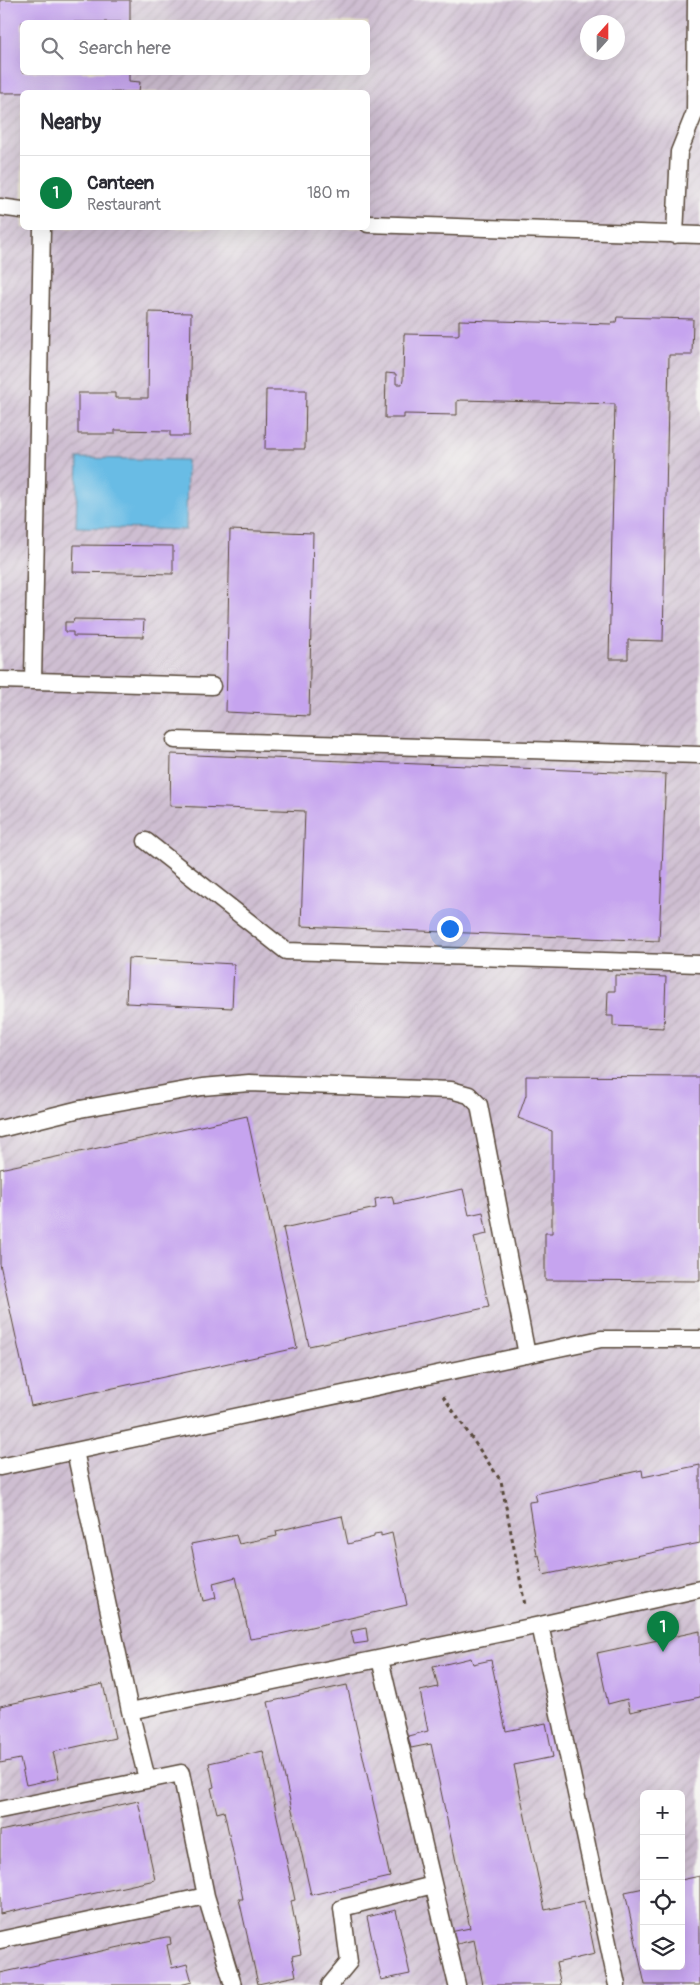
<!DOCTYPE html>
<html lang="en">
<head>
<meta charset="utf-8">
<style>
	body { margin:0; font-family:Pangolin,sans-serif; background:#f2f2f3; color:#2b2b33 }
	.controls { position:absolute; right:15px; bottom:15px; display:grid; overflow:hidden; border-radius:8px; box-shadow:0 5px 20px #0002 }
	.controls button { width:45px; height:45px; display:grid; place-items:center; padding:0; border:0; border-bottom:1px solid #e1e1e2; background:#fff; color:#2b2b33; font:25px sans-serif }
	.compass { position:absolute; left:580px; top:15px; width:45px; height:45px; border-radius:50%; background:#fff; box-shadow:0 5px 20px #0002; rotate:21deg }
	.you { position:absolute; left:449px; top:928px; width:18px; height:18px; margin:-12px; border:4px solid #fff; border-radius:50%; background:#1a73e8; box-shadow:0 0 0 8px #1a73e833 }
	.badge { display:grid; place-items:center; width:32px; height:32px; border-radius:50%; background:#0b8043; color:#fff; font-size:16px; font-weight:700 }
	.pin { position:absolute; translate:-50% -41px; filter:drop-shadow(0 1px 2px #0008) }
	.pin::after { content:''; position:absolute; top:26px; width:18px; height:15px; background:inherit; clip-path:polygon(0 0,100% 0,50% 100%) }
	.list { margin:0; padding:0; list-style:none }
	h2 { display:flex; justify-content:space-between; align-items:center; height:65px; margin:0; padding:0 20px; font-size:21px }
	h2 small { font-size:16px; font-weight:400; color:#7c7c81 }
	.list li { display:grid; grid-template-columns:32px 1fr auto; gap:15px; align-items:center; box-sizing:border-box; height:75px; padding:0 20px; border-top:1px solid #e1e1e2 }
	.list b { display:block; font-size:19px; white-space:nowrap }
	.list p { margin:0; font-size:16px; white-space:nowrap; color:#7c7c81 }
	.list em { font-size:16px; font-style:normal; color:#7c7c81 }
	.icon { flex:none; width:28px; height:28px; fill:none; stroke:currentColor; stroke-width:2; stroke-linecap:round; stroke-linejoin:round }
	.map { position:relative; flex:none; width:700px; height:1985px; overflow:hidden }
	.search { position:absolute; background:#fff; box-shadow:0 5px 20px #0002; left:20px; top:20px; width:350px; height:55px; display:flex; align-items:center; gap:12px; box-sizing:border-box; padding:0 18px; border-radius:8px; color:#7c7c81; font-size:19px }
	.panel { position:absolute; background:#fff; box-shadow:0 5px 20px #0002; left:20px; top:90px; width:350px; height:140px; border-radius:8px }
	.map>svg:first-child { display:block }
	.industrial { fill:url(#industrial-furrows); fill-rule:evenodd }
	.water { fill:#69bce5; stroke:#527382 }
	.building { fill:#c6a4ef }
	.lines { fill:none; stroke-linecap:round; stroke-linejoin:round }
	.lane-casing { stroke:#564638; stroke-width:19 }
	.path { stroke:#564638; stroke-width:3; stroke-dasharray:4 4; stroke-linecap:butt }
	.lane { stroke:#fff; stroke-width:16 }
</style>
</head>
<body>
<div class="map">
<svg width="700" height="1985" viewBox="0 0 700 1985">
	<defs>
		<pattern id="industrial-furrows" width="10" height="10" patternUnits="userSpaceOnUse" patternTransform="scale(1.25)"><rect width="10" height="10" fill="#cebed1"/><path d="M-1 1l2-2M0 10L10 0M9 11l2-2" fill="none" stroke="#b2a3b3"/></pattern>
	</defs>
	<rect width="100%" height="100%" fill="#f6f6f2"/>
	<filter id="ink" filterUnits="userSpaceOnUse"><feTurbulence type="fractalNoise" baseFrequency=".02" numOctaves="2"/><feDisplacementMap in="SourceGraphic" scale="10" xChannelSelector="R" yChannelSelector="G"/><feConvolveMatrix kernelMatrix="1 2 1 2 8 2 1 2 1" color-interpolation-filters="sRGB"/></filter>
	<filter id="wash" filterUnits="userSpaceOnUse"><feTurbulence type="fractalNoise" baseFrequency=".0096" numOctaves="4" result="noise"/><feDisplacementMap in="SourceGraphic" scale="20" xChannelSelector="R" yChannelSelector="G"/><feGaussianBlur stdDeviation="1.12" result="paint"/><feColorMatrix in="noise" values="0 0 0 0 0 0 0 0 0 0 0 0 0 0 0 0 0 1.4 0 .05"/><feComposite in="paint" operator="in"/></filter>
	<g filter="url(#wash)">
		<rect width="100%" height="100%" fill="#ede7cc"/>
		<path class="industrial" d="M0 0H700V1985H0ZM22 22H368V72H22ZM588 22H618V52H588ZM22 92H368V228H22ZM644 1794H681V1966H644Z"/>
		<path class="water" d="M78 458 187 460 186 530 76 527Z"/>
		<g id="blocks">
			<path class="building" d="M0 0H130V22H22V72H129V81L140 82 139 92 0 93Z
				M149 312 191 313 189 436H170V431L115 430V434H78V393H115V398H148Z
				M617 317 693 319 692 355H669L663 641 628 640V659H609L615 404 461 400 457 401V415L404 414V418H385L386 373 396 374V384H402L403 380 404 334 457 335 459 334V320L612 324V322H616Z
				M266 390H306L305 449H265Z
				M230 530 313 533 309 716 226 712Z
				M74 545 173 546V574L73 572Z
				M74 619 144 620 143 637 73 636V632H65V622H73Z
				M171 754 666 774 659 941 301 926 305 811 170 806Z
				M128 958 234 964 232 1008 126 1003Z
				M615 975 666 977 664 1028 613 1026V1016H607L608 991H615Z
				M526 1076 700 1077V1281L545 1280V1233H552V1131L518 1118 526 1095Z
				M247 1116 297 1348 31 1406 0 1264V1169Z
				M463 1189 469 1215 483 1212 487 1234 474 1237 489 1307 309 1346 283 1228 376 1208 375 1199 392 1196 394 1204Z
				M700 1465V1543L543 1575 539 1555 537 1556 529 1505V1502L537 1501 535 1494 642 1470 643 1477Z
				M342 1516 348 1544 374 1537V1534L381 1533V1536L392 1533 407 1605 276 1635 250 1639 236 1577 213 1583 216 1598 203 1601 191 1544 236 1535 239 1544 277 1536 276 1531Z
				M366 1628 368 1642 354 1644 351 1631Z
				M700 1631V1697L630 1712 627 1699 608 1704 597 1653Z
				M471 1658 473 1664 491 1660 506 1731 546 1723 553 1757 514 1765 545 1910 584 1901 595 1954 556 1963 561 1985H483L474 1940 453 1945 450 1932 470 1928 431 1744 411 1748 408 1736 428 1731 420 1691 438 1687 433 1667Z
				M103 1684 115 1738 53 1752 59 1778 26 1785 20 1759 0 1763V1706Z
				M347 1685 390 1877 311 1895 268 1702Z
				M263 1751 295 1900 291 1901 301 1954 292 1956 296 1976 258 1984 239 1899H243L224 1811 217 1813 211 1788 214 1787 209 1763Z
				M138 1801 155 1880 0 1914V1831Z
				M700 1876V1985H645L625 1892 644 1888V1966H681V1880Z
				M396 1910 410 1974 381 1980 367 1917Z
				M166 1937H170L171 1944 167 1945 172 1968 187 1964 192 1982 180 1985H0V1973Z"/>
		</g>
	</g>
	<g filter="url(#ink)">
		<use href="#blocks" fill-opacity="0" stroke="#564638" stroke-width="1"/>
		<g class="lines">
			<g class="lane-casing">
				<path id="lane" d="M0 207 22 210
					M368 224 700 235
					M675 235 679 152 695 112 696 0
					M0 680 212 686
					M33 681 42 228
					M175 740 700 755
					M146 841 286 951 700 964
					M0 1129 80 1109 202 1087 249 1083 451 1090 469 1095 479 1105 527 1355
					M75 1451 130 1711 540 1625
					M0 1467 601 1339H700
					M380 1659 457 1985
					M130 1711 147 1779
					M0 1810 181 1773 206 1896 0 1940
					M206 1896 233 1985
					M330 1985 349 1962 342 1908 433 1885
					M617 1985 540 1625 700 1589"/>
			</g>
			<path class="path" d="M443 1396 501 1481 525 1605"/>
			<use href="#lane" class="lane"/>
		</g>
	</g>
</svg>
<div class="controls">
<button>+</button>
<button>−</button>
<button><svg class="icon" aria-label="locate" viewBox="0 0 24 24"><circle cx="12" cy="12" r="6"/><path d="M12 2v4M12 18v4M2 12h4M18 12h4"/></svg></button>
<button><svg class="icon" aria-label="layers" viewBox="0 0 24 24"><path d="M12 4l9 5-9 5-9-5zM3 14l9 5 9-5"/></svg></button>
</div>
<svg class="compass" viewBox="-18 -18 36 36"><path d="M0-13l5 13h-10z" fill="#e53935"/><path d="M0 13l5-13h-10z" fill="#7c7c81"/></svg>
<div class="you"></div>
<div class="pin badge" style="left:663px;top:1652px">1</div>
<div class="search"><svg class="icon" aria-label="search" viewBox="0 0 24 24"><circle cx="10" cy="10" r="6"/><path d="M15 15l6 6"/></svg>Search here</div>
<section class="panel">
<h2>Nearby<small></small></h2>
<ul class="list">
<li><span class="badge">1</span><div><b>Canteen</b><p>Restaurant</p></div><em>180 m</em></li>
</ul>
</section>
</div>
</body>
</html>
